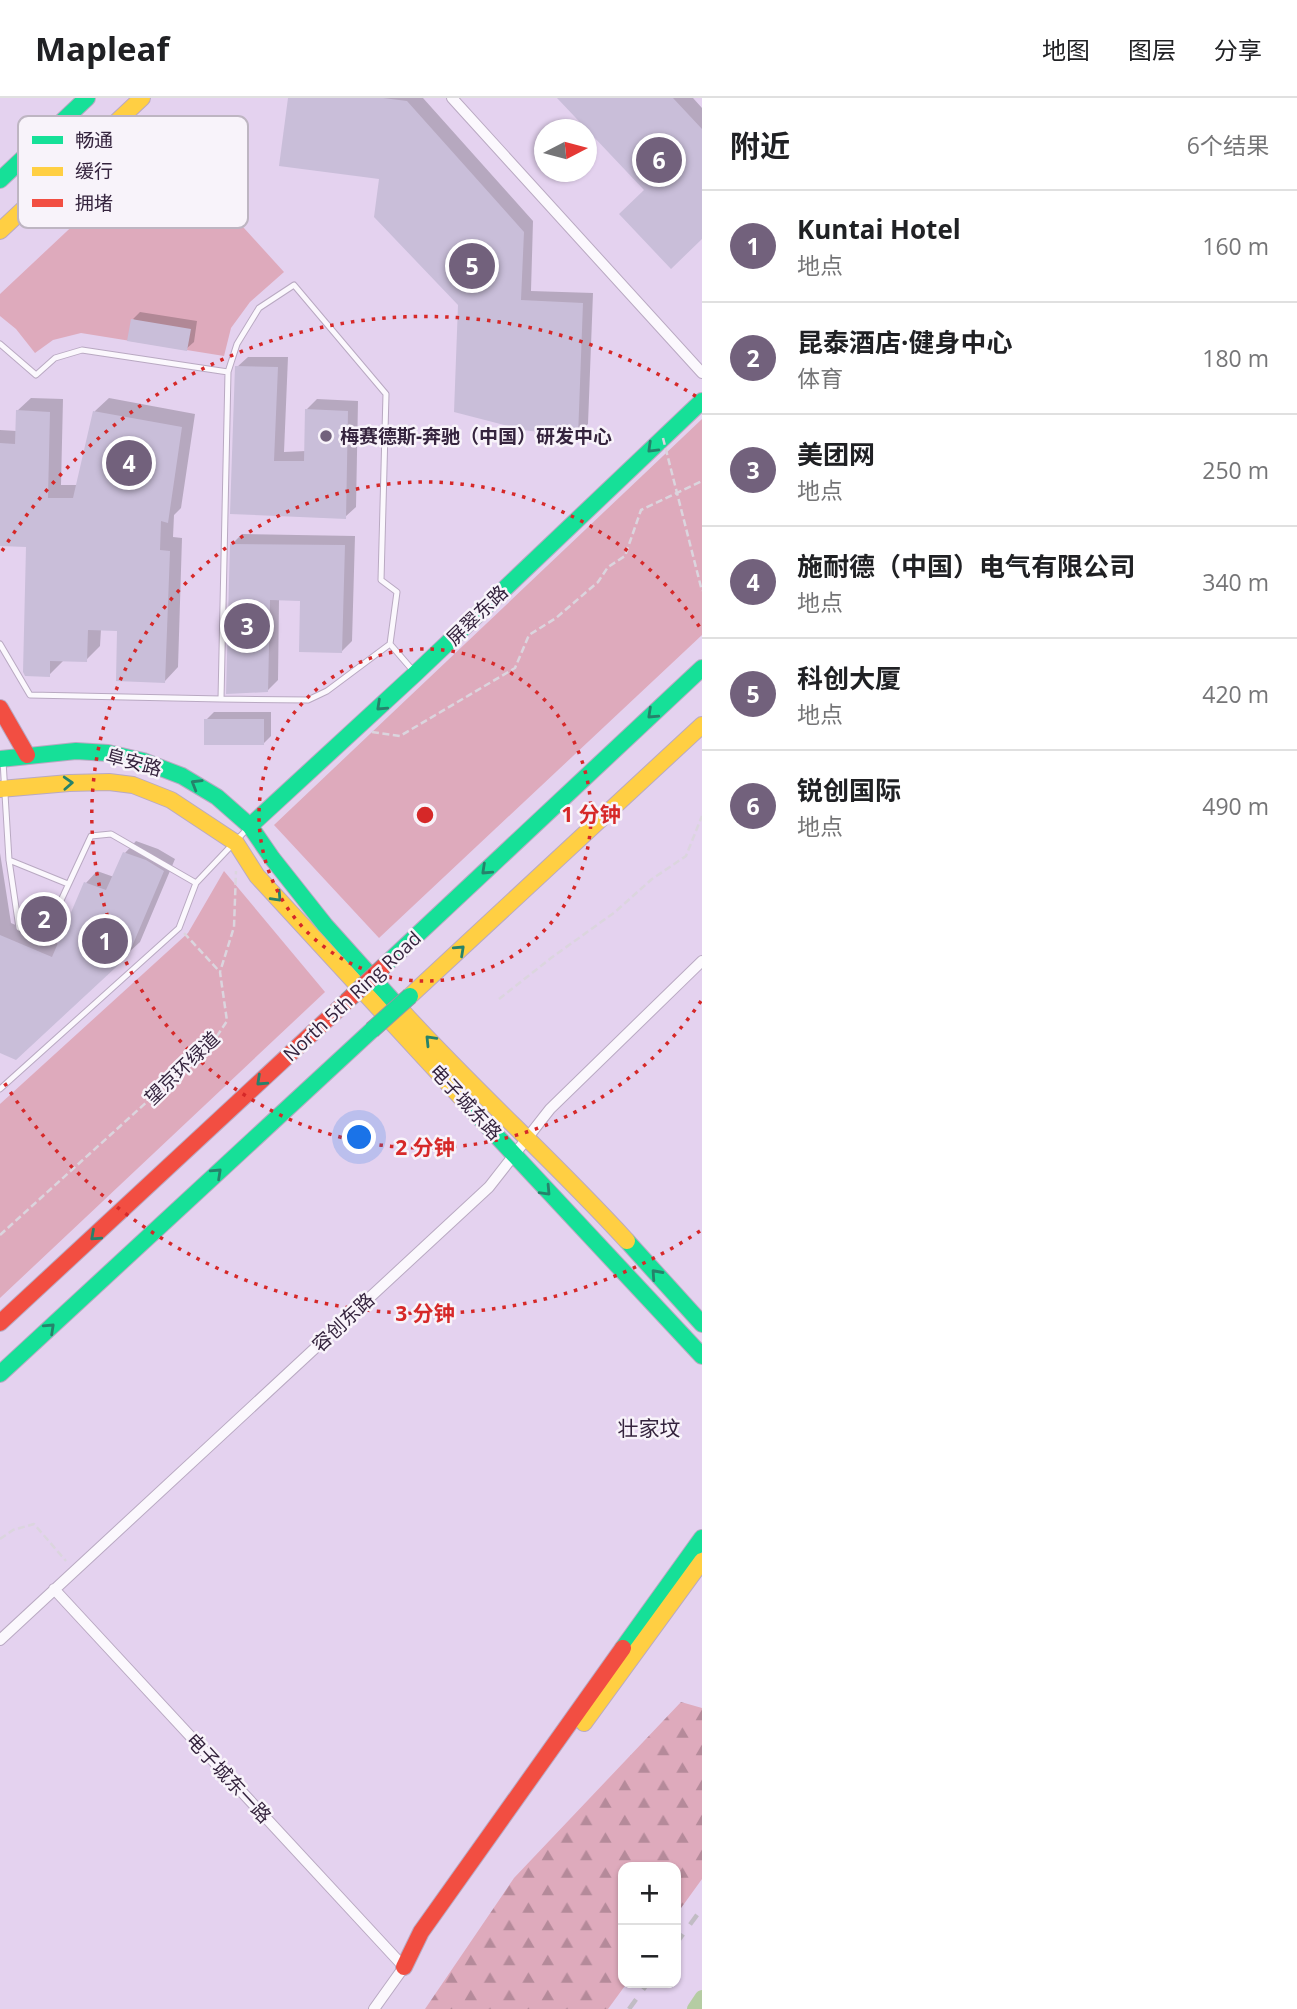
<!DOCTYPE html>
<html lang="zh">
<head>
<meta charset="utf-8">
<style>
	body { margin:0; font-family:"Open Sans","Noto Sans SC",sans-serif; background:#f6f6f6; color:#202124 }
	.controls { position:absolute; right:21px; bottom:21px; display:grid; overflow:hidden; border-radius:14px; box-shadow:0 2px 5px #0004 }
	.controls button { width:63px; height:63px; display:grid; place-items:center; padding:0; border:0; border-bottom:2px solid #e0e0e0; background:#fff; color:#202124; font:35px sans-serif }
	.compass { position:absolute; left:534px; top:21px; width:63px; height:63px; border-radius:50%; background:#fff; box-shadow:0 2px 5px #0004; rotate:84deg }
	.you { position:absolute; left:360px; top:1040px; width:24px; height:24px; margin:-18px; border:5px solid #fff; border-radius:50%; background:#1a73e8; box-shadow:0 0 0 10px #1a73e833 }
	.badge { display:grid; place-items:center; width:46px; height:46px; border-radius:50%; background:#72617c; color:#fff; font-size:23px; font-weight:700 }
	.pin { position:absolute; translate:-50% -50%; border:4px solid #fff; box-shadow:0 2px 7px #0006 }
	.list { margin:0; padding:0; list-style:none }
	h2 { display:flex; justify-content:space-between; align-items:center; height:91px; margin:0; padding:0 28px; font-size:30px }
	h2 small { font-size:23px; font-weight:400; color:#757577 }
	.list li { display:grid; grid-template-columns:46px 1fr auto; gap:21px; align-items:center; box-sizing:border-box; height:112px; padding:0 28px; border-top:2px solid #e0e0e0 }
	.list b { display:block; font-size:26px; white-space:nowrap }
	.list p { margin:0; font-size:23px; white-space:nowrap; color:#757577 }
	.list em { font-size:23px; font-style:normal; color:#757577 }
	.map { position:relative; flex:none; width:702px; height:1911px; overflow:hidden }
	header { display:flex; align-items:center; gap:42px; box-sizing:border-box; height:98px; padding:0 35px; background:#fff; border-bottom:2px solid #e0e0e0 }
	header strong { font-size:33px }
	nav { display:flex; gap:38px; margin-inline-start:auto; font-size:24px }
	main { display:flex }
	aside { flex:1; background:#fff }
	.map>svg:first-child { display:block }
	.forest { fill:url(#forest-firs) }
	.park { fill:#deaabc }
	.shadow { fill:#0003 }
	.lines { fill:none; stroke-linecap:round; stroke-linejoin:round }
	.canal { stroke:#b5cca3; stroke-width:14 }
	.building { fill:#c9bed9 }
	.lane-casing { stroke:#b9a9c2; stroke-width:7 }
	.street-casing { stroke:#b9a9c2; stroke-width:12 }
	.fast-casing { stroke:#b9a9c2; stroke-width:18 }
	.slow-casing { stroke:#b9a9c2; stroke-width:18 }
	.jam-casing { stroke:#b9a9c2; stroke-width:18 }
	.path { stroke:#dbd5de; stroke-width:2.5; stroke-dasharray:7 3.5; stroke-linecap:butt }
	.lane { stroke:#fbf8fd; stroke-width:5 }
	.street { stroke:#fbf8fd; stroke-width:10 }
	.fast { stroke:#16e098; stroke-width:16 }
	.slow { stroke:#ffcf43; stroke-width:16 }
	.jam { stroke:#f24e42; stroke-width:16 }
	.rail { stroke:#c1bcc4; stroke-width:4.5; stroke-dasharray:12 12; stroke-linecap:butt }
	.fast-bridge-casing { stroke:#9398a6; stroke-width:18; stroke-linecap:butt }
	.jam-bridge-casing { stroke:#9398a6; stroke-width:18; stroke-linecap:butt }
	.path-bridge { stroke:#dbd5de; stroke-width:2.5; stroke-dasharray:7 3.5; stroke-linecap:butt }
	.fast-bridge { stroke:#16e098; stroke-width:16 }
	.jam-bridge { stroke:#f24e42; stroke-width:16 }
	.oneway { stroke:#26826b }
	.ring { fill:none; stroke:#d62828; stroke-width:3.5; stroke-dasharray:3.5 7 }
	.poi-dot { fill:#72617c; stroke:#f8f3fa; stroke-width:2.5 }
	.labels { text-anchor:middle; stroke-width:5; stroke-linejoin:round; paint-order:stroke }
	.poi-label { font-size:19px; font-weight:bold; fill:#35243e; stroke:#f8f3fa; text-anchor:start }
	.street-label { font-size:19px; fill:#35243e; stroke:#f8f3fa }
	.neighbourhood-label { font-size:21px; fill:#35243e; stroke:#f8f3fa }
	.key { fill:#f8f3fa; stroke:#beb5c2; stroke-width:2 }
	.key-label { font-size:19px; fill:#35243e }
	.centre { fill:#d62828; stroke:#f8f3fa; stroke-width:3.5 }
	.ring-label { font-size:21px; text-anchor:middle; font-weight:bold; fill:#d62828; stroke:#f8f3fa; stroke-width:5; stroke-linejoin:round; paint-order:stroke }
</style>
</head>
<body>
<header>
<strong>Mapleaf</strong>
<nav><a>地图</a><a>图层</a><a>分享</a></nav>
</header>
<main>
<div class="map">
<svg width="702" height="1911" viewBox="0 0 702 1911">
	<defs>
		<pattern id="forest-firs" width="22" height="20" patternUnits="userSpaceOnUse" patternTransform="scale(1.75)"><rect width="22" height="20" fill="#deaabc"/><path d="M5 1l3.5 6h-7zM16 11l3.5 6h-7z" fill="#b58a9a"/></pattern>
	</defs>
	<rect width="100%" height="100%" fill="#e4d2ef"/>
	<path class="forest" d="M681 1604 702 1610V1781L676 1817V1769H623V1885H627L608 1911H425L514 1780Z"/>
	<path class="park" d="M164 42 284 174 250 204 231 230 224 258 81 235 53 242 35 255 16 231 0 218V196Z
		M702 321V537L379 840 274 727Z
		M224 773 325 894 0 1200V1006L188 835Z"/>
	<path class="shadow" d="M289 0H423L533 123 531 193 593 195 588 326 577 337 460 207 381 80Z
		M559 0H693L702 10V140L647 92Z
		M140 214 197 223 194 244 186 251 133 221Z
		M248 259H288L284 354 306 353V312L317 301 358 303 356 409 345 419 232 415 237 269Z
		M31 300 63 301 61 387H78L95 313 109 300 195 316 181 410 174 417 173 439 182 440 178 569 165 583 119 531H101L100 548 86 562 63 563 49 577 28 447 0 446V332L17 333V313Z
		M242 436 355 438 352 543 342 553 302 501H279L278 582 268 592 231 447Z
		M214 614H271V638L264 645 206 622Z
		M136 743 158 751 175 761 140 844 127 856 0 953V755L11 825 59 846 86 785 97 773 114 779 125 755Z"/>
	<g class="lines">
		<path class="canal" d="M694 1911 702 1899"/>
	</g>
	<path class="building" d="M288 0H383L407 3 524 134 521 202 583 205 578 339 523 332 454 314 458 207 374 119 379 81 279 68Z
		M557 0H673L702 31V141L671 171 619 116 644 92Z
		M131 221 191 231 187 253 127 243Z
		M235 268 278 269 274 363H304L305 311 348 313 346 421 230 416Z
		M16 312 50 314 48 400H73L93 313 182 329 168 425 161 423 160 452 170 453 165 585 116 583 117 533 88 532 87 564 50 563V579L25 578 23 574 26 449 0 448V345L15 346Z
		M230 446 345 447 342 555 299 554 300 503 270 502 268 594 226 596Z
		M204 621H264V647H204Z
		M123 754 146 762 164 773 128 858 16 962 0 955V837L52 859 84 784 106 792Z"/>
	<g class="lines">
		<g class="lane-casing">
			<path id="lane" d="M0 246 36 277 55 260 82 252 228 274
				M0 546 30 597 221 601
				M390 546 327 593 308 602 221 601 228 274 237 246 259 210 294 187 386 296 381 482 397 494 390 546 415 575
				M3 663 9 762 19 830 44 839 91 738 111 736 196 785 249 729
				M9 762 68 786
				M0 991 179 830 196 785"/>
		</g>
		<g class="street-casing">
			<path id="street" d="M452 0 702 275
				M54 1491 404 1869 374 1911
				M0 1542 489 1089 550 1011 702 863"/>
		</g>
		<g class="fast-casing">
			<path id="fast" d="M0 82 87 0
				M0 661 76 653 108 655 143 663 182 678 217 699 250 728 272 760 325 827 403 914
				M250 728 415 576 702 303
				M384 868 702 570
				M465 1004 702 1258
				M627 1143 702 1226
				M0 1276 372 932
				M623 1550 702 1440"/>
		</g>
		<g class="slow-casing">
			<path id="slow" d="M0 133 142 0
				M0 691 69 685 109 684 133 687 171 702 236 745 257 778 465 1004
				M410 898 702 627
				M403 914C475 993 555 1064 627 1143
				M584 1625 702 1463"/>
		</g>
		<g class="jam-casing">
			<path id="jam" d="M0 610 27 657
				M0 1225 347 903
				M404 1869 421 1834 623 1550"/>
		</g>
		<path class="path" d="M372 634 400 638 515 570 529 537 556 520 598 484 608 469 625 458 641 412 702 383
			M184 835 220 874
			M499 901 551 860 615 814 652 781 686 758 702 718
			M0 1137 213 944 227 923 220 874 234 829 236 773
			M0 1441 13 1432 34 1426 66 1463"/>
		<use href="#lane" class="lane"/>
		<use href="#street" class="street"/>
		<use href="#fast" class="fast"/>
		<use href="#slow" class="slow"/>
		<use href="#jam" class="jam"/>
		<path class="rail" d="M676 1846 702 1810
			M629 1911 648 1885"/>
		<g class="fast-bridge-casing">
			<path id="fast-bridge" d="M372 932 410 898"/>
		</g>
		<g class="jam-bridge-casing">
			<path id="jam-bridge" d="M347 903 384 868"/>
		</g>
		<path class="path-bridge" d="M663 340 702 493"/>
		<use href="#fast-bridge" class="fast-bridge"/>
		<use href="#jam-bridge" class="jam-bridge"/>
	</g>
	<defs><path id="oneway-chevron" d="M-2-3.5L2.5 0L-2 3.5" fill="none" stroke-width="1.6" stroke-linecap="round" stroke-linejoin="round" transform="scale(1.75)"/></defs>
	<g class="oneway">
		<use href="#oneway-chevron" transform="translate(652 350) rotate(136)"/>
		<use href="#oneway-chevron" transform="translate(381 608) rotate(137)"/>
		<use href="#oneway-chevron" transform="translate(652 616) rotate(137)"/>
		<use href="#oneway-chevron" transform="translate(68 685) rotate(-3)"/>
		<use href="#oneway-chevron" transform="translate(196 686) rotate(-149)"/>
		<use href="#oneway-chevron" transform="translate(486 772) rotate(137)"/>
		<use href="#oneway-chevron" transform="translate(277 799) rotate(47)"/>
		<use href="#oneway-chevron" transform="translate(460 852) rotate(-43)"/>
		<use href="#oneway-chevron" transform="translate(430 942) rotate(-134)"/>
		<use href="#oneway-chevron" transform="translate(261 983) rotate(137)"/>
		<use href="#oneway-chevron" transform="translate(217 1075) rotate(-43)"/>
		<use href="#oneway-chevron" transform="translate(546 1093) rotate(47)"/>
		<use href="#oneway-chevron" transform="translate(95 1138) rotate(138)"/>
		<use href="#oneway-chevron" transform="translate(656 1176) rotate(-132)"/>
		<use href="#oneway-chevron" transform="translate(50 1230) rotate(-43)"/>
	</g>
	<g class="ring">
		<circle cx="425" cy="717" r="166"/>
		<path d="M701 903A333 333 0 1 1 701 531"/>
		<path d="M700 1133A499 499 0 0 1 2 981M2 453A499 499 0 0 1 700 301"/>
	</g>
	<circle class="poi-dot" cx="326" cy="338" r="7"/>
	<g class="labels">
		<g class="poi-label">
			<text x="340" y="345">梅赛德斯-奔驰（中国）研发中心</text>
		</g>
		<g class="street-label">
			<text transform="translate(477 517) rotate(-44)" y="7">屏翠东路</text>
			<text transform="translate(134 664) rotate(15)" y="7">阜安路</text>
			<text transform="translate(352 898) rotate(-43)" y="7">North 5th Ring Road</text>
			<text transform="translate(182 970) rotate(-44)" y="7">望京环绿道</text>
			<text transform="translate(466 1004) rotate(47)" y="7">电子城东路</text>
			<text transform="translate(343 1224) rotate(-43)" y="7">容创东路</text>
			<text transform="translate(229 1680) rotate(47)" y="7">电子城东一路</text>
		</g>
		<g class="neighbourhood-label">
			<text x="649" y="1338">壮家坟</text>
		</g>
	</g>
	<rect x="18" y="18" width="230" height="112" rx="10" class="key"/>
	<rect x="32" y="38" width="31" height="8" fill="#16e098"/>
	<rect x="32" y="69" width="31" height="9" fill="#ffcf43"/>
	<rect x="32" y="101" width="31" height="8" fill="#f24e42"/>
	<g class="key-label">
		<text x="75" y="49">畅通</text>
		<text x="75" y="80">缓行</text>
		<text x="75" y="112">拥堵</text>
	</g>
	<circle cx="425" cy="717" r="10" class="centre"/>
	<g class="ring-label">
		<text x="591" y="724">1 分钟</text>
		<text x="425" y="1057">2 分钟</text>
		<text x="425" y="1223">3 分钟</text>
	</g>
</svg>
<div class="controls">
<button>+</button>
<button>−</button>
</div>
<svg class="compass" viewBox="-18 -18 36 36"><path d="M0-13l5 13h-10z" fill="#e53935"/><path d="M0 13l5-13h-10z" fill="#757577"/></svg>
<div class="you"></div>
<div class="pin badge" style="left:105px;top:843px">1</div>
<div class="pin badge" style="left:44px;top:821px">2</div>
<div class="pin badge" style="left:247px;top:528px">3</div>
<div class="pin badge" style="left:129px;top:365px">4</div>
<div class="pin badge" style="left:472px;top:168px">5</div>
<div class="pin badge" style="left:659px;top:62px">6</div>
</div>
<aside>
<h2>附近<small>6个结果</small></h2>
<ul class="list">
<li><span class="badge">1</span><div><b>Kuntai Hotel</b><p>地点</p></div><em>160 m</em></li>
<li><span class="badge">2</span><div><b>昆泰酒店·健身中心</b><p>体育</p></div><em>180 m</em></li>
<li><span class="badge">3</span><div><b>美团网</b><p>地点</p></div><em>250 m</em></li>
<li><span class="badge">4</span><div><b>施耐德（中国）电气有限公司</b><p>地点</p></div><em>340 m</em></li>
<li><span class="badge">5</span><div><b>科创大厦</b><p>地点</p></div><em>420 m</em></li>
<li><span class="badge">6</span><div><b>锐创国际</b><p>地点</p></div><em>490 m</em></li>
</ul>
</aside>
</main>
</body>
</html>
